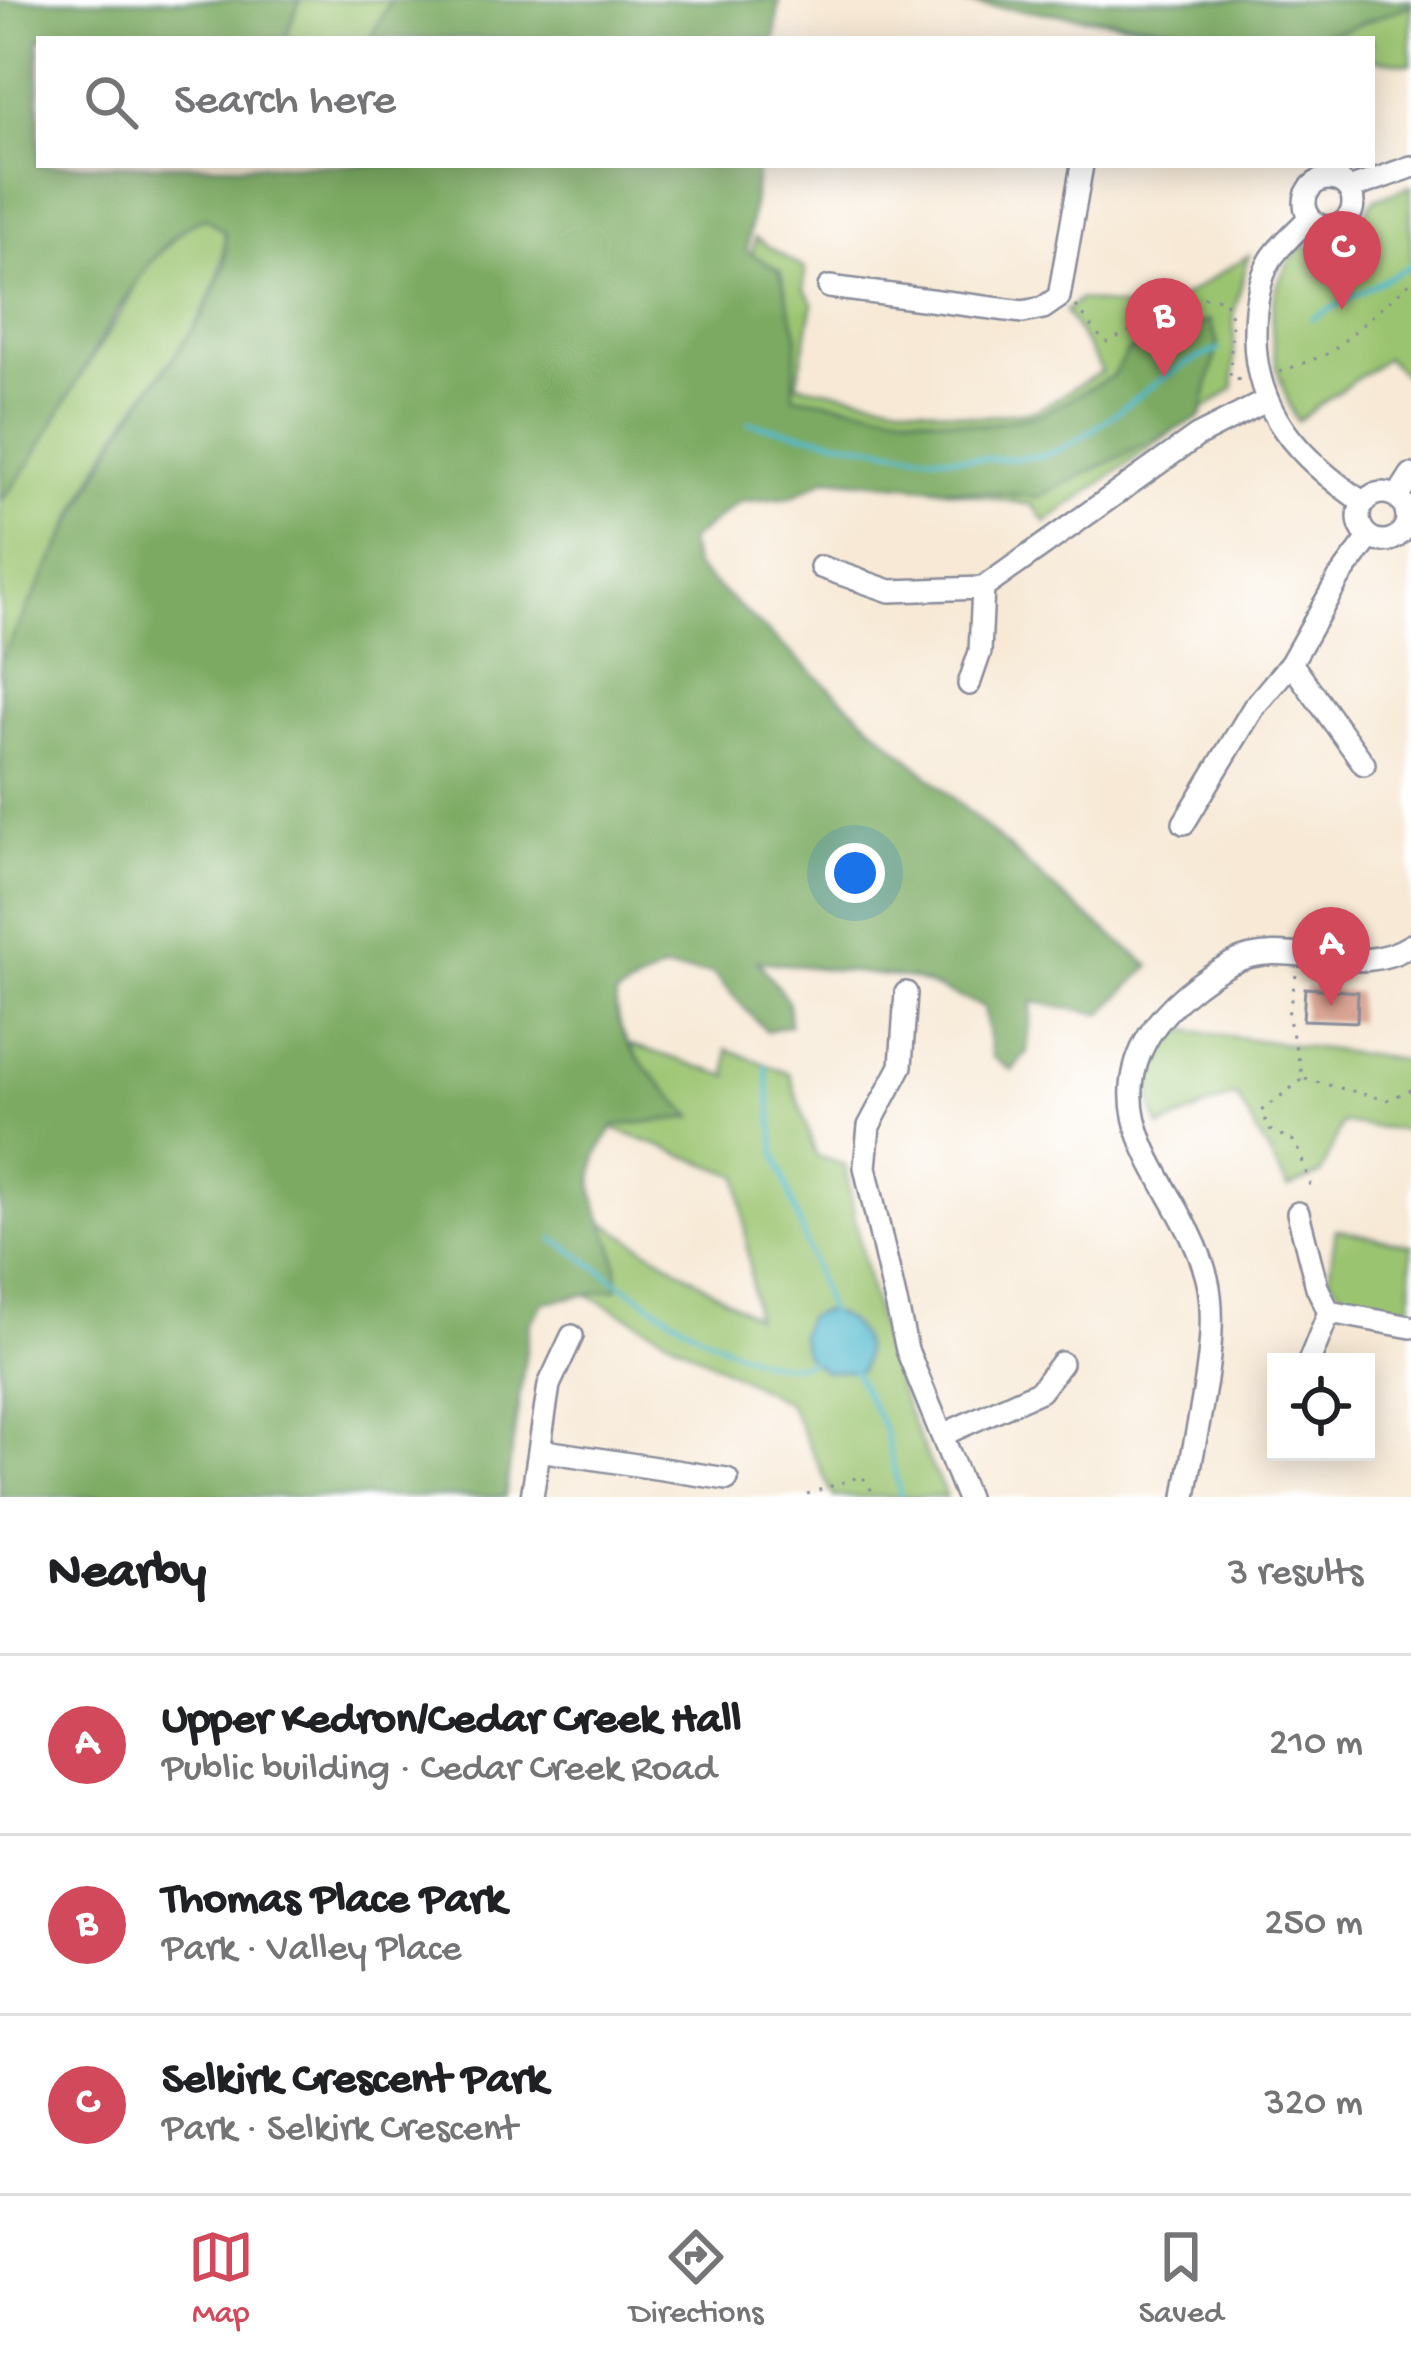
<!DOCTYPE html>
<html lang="en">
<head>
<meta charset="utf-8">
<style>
	body { margin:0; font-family:"Gochi Hand",sans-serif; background:#f2f2f2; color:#202124 }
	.controls { position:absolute; right:36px; bottom:36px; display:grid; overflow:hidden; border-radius:0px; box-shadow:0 6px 30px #0003 }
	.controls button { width:108px; height:108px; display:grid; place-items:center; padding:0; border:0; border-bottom:3px solid #e0e0e0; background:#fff; color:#202124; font:60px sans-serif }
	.you { position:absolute; left:855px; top:873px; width:42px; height:42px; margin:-30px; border:9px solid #fff; border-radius:50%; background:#1a73e8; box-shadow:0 0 0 18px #1a73e833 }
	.badge { display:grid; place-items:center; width:78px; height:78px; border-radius:50%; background:#d1495b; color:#fff; font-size:39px; font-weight:700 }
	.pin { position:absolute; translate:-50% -99px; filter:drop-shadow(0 3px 6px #0008) }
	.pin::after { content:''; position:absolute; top:63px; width:42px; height:36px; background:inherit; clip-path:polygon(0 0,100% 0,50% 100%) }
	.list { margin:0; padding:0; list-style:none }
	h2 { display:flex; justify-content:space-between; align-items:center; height:156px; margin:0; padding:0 48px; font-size:51px }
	h2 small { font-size:39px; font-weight:400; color:#757577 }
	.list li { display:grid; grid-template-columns:78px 1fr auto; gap:36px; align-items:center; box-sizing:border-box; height:180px; padding:0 48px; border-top:3px solid #e0e0e0 }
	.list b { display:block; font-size:45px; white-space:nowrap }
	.list p { margin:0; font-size:39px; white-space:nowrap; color:#757577 }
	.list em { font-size:39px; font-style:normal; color:#757577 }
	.icon { flex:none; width:66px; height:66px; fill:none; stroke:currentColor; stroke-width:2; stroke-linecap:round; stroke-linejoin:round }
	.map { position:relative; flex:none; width:1411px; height:1497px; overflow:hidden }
	.search { position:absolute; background:#fff; box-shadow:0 6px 30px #0003; left:36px; right:36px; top:36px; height:132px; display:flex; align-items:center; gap:30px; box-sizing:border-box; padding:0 42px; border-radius:0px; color:#757577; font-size:45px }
	.sheet { height:696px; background:#fff }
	nav { display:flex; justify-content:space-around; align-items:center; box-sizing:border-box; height:168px; border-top:3px solid #e0e0e0; background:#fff; font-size:33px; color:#757577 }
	nav a { display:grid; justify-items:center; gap:6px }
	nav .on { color:#d1495b }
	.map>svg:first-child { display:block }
	.green { fill:#9bc470; stroke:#5b7a67; stroke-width:3 }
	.forest { fill:#7caa62; stroke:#4c6c60; stroke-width:3 }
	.water { fill:#50b9cd; stroke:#367496; stroke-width:3 }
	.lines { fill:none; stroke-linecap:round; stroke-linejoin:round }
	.stream { stroke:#50b9cd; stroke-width:4.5 }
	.building { fill:#d59e8c }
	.minor-casing { stroke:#898c9a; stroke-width:26 }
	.path { stroke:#898c9a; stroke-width:3; stroke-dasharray:3 9; stroke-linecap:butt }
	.minor { stroke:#fff; stroke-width:21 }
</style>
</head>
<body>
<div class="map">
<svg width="1411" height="1497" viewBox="0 0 1411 1497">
	<rect width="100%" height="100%" fill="#fff"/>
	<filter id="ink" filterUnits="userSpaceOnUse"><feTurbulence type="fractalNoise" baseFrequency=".00833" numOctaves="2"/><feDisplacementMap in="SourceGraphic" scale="24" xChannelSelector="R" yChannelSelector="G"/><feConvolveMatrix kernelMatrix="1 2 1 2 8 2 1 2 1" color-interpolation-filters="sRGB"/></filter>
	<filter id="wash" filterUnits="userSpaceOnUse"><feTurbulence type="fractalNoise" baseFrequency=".004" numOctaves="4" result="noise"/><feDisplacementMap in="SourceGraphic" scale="48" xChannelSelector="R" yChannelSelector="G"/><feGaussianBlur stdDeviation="2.7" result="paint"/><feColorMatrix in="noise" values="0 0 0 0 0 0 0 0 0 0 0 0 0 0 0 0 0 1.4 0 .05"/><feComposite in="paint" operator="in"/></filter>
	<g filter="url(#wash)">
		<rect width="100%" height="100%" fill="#f7e9d5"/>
		<path class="green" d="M300 0H391L370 39H285Z
			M960 0H1411V64L1372 59V39H1234Z
			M1411 186V382L1386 358 1297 421C1271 369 1255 289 1303 246 1367 248 1343 237 1375 199Z
			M207 217 225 233C225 312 159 368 119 432 74 505 45 588 0 661V501L121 313 143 270 193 220Z
			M755 238 805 269 804 289 813 303 797 384 978 417 1037 410 1102 371 1065 311 1080 299 1155 314 1249 255 1234 313V388L1046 522 1032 505 854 474 704 499Z
			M1185 1030 1411 1061V1131L1342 1123 1321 1174 1288 1188 1236 1095 1160 1127C1142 1092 1153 1052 1185 1030Z
			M604 1036 728 1076 727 1049 790 1074 816 1156 845 1165C867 1288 888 1386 947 1497H834L789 1404 557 1278 570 1201 755 1317 739 1176 585 1118Z
			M1336 1229 1411 1245V1322C1377 1311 1349 1308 1329 1276Z"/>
		<path class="forest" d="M0 0H300L285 39H39V165H758L747 251 780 271 797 334 793 396 983 425 1042 414 1112 376 1127 352 1210 320 1218 344 1201 417 1038 497 827 478 792 497 739 502 689 541 695 567 1066 899 1150 966 1102 1014 1033 1002 1027 1052 1012 1071 992 1057 984 1007 914 979 758 961 788 1001 790 1025 766 1031 712 973 661 970 616 996C612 1045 661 1082 693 1117L614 1126C561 1199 624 1221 617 1289L544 1302 530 1323 505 1497H0V661L120 432 203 315 225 265V233L207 218C137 229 55 450 0 501Z
			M391 0H779L775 39H370Z
			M931 0H1411V5L1345 30 1278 38Z"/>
		<path class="water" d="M823 1311C853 1315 872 1343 860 1371H824L806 1356 800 1335 806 1317Z"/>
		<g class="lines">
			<path class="stream" d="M1312 319 1411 265
				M749 423C820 436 1004 480 1065 447 1118 419 1161 368 1219 350
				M766 1066 776 1154 830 1315
				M554 1239C609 1272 750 1387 812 1361
				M853 1369 884 1429 901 1497"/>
		</g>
		<g id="blocks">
			<path class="building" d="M1305 988 1358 992 1357 1022 1303 1020Z"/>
		</g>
	</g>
	<g filter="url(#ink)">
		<use href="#blocks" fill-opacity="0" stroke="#898c9a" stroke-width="3"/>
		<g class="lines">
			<g class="minor-casing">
				<path id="minor" d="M1305 203a24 24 0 1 1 48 0a24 24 0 1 1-48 0Z
					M1349 189 1411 167
					M1309 218C1297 231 1281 244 1271 259 1258 281 1255 306 1255 331 1253 412 1301 460 1364 503
					M829 287 1023 312 1043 308 1059 297 1082 165
					M1359 517a24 24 0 1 1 48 0a24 24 0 1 1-48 0Z
					M1397 497 1411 475
					M821 567 890 591 983 588
					M969 684 980 652 983 588 1197 436 1266 401
					M1364 764 1291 663 1339 578 1370 537
					M1184 823 1254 707 1291 663
					M906 993 901 1066 869 1126 865 1167 907 1350 967 1497
					M1298 1213 1317 1287 1329 1312 1411 1327
					M1309 1362 1329 1312
					M942 1435 1040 1391 1061 1363
					M539 1450 727 1479
					M532 1497 549 1385 572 1336
					M1185 1497C1194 1436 1222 1337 1207 1278 1185 1191 1093 1126 1150 1034 1168 1005 1201 979 1232 963 1288 935 1355 982 1411 945"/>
			</g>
			<path class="path" d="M1076 306 1105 343 1200 297 1224 299 1232 319 1230 378 1241 380
				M1280 372 1330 353 1411 282
				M1296 975 1288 1015 1303 1079 1261 1111 1270 1130 1296 1142 1310 1183 1306 1194
				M1305 1079 1387 1100 1411 1090
				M807 1494 862 1476 876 1497"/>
			<use href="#minor" class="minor"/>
		</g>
	</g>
</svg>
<div class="controls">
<button><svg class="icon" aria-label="locate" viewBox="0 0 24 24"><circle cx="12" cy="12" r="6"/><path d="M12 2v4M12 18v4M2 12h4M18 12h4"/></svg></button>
</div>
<div class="you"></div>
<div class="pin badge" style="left:1331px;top:1006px">A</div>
<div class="pin badge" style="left:1164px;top:377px">B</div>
<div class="pin badge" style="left:1342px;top:310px">C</div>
<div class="search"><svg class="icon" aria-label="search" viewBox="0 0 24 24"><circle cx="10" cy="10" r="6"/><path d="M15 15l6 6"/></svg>Search here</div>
</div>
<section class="sheet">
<h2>Nearby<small>3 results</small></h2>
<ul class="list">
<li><span class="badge">A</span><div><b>Upper Kedron/Cedar Creek Hall</b><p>Public building · Cedar Creek Road</p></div><em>210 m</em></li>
<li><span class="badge">B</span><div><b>Thomas Place Park</b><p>Park · Valley Place</p></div><em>250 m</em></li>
<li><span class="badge">C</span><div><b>Selkirk Crescent Park</b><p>Park · Selkirk Crescent</p></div><em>320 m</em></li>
</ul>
</section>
<nav>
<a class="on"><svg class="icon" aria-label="map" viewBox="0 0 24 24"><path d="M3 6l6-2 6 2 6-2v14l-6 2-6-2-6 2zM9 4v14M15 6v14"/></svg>Map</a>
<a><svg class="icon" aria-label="directions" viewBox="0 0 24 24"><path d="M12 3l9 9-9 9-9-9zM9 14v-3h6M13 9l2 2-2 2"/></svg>Directions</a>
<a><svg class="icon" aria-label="saved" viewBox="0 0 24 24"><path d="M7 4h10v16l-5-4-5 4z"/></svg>Saved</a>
</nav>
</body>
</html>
